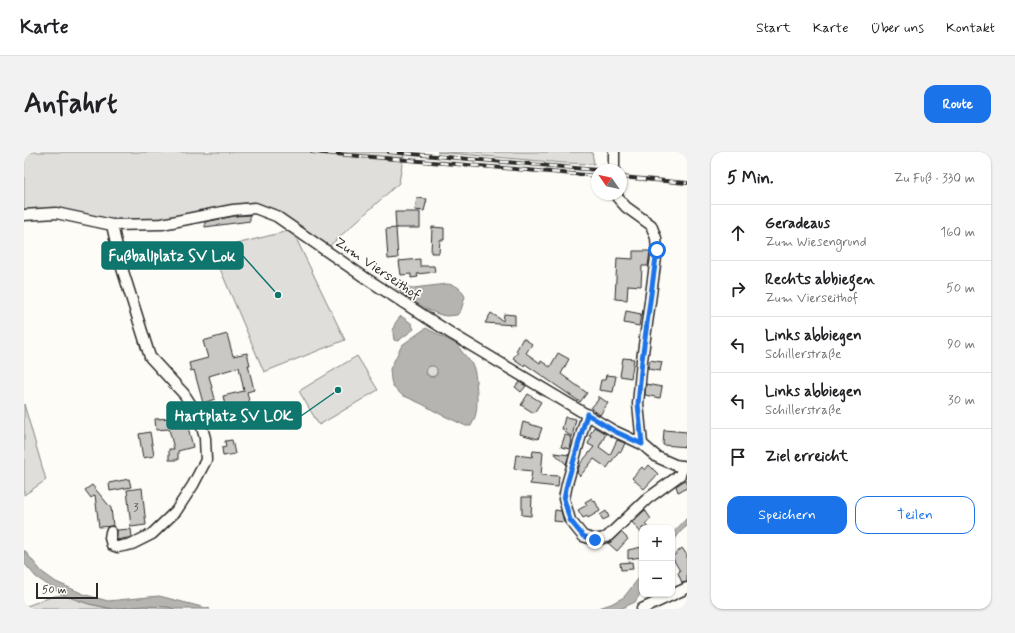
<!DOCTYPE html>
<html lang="de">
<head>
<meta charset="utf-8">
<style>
	body { margin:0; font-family:Mynerve,sans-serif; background:#f2f2f2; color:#202124 }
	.controls { position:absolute; right:12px; bottom:12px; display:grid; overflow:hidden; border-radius:8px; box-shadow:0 1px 3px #0004 }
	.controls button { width:36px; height:36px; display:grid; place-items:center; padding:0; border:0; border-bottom:1px solid #e0e0e0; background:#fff; color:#202124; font:20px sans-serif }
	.compass { position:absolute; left:567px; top:12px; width:36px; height:36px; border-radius:50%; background:#fff; box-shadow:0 1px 3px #0004; rotate:304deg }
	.scale { position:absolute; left:12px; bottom:10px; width:62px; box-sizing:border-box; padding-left:4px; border:2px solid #2b2b2b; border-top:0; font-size:11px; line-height:14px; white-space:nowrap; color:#2b2b2b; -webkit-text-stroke:3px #fdfcf7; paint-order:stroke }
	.stop { position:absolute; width:12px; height:12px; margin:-9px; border:3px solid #1a73e8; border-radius:50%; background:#fff }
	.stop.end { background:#1a73e8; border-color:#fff; box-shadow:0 1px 4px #0008 }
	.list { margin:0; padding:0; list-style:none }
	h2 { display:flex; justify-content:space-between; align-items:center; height:52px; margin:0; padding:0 16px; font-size:17px }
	h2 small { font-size:13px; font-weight:400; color:#757577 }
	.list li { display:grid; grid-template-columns:26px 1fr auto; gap:12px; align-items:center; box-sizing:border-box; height:56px; padding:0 16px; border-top:1px solid #e0e0e0 }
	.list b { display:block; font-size:15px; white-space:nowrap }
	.list p { margin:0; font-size:13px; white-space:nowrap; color:#757577 }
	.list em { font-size:13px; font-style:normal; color:#757577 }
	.actions { display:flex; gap:8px; padding:12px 16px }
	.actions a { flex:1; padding:9px 0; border:1px solid #1a73e8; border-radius:12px; text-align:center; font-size:14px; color:#1a73e8 }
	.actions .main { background:#1a73e8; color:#fff }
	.icon { flex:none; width:22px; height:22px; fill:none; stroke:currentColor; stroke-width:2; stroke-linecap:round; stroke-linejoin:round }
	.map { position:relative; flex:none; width:663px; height:457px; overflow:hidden; border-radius:12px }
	header { display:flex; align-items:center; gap:24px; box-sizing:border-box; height:56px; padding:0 20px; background:#fff; border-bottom:1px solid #e0e0e0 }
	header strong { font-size:19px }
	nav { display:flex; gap:22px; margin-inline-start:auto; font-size:14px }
	.intro { display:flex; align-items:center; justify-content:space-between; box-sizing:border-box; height:96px; padding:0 24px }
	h1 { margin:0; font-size:28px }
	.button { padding:10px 18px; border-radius:12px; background:#1a73e8; color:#fff; font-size:14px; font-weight:700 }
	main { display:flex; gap:24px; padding:0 24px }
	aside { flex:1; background:#fff; border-radius:12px; box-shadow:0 1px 3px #0004 }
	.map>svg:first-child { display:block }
	.green { fill:#dfdeda; stroke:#858482 }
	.water { fill:#b5b4b1; stroke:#7e7d7b; fill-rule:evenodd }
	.building { fill:#c9c8c4; stroke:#2b2b2b }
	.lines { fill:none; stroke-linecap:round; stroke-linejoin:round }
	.minor-casing { stroke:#2b2b2b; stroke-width:13 }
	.minor { stroke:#fdfcf7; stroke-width:10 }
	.rail-casing { stroke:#2b2b2b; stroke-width:4 }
	.rail { stroke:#fdfcf7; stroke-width:2.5; stroke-dasharray:8; stroke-linecap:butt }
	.route { stroke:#1a73e8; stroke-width:5 }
	.labels { text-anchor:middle; stroke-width:3.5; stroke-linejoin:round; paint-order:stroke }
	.number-label { font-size:12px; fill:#525251 }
	.street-label { font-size:14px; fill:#2b2b2b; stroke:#fdfcf7 }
	.leader { fill:none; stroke:#0f766e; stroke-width:1.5 }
	.callout-dot { fill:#0f766e; stroke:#fdfcf7; stroke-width:1.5 }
	.callout { fill:#0f766e; stroke:#0f766e; stroke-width:1.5 }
	.callout-label { font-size:15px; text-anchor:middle; font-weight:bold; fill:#fff }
</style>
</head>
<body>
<header>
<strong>Karte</strong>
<nav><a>Start</a><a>Karte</a><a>Über uns</a><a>Kontakt</a></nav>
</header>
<div class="intro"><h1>Anfahrt</h1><a class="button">Route</a></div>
<main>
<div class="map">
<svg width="663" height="457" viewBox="0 0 663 457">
	<rect width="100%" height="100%" fill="#fdfcf7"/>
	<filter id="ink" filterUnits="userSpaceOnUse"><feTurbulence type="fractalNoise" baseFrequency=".025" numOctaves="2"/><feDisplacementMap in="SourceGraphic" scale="8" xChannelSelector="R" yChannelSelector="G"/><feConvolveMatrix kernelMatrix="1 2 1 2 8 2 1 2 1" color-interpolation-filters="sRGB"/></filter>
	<g filter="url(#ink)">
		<path class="green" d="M0 0H380L375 31 301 98 231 56 177 64 88 73 32 61 0 63Z
			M413 0H568L570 12 539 11Z
			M268 78 321 188 240 220 188 98Z
			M333 204 354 238 295 273 275 239Z
			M402.5 219a5.5 5.5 0 1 1 11 0a5.5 5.5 0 1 1-11 0Z
			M0 252 22 328 0 343Z
			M39 443 65 452 89 457H0V455L30 444Z
			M120 454 144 455 151 457H95Z"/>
		<path class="water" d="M423 132C433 133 437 136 441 145L437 158 433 163C430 163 426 164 423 164 408 163 382 145 371 135V133L389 136Z
			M377 164 387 171 390 177 374 189 370 188C368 177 369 172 377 164Z
			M402 176 434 193C437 201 445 206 449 214 453 223 454 252 452 261 451 266 449 270 447 274H442L416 262 398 252 378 243 369 235 367 228 366 217 378 193ZM406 214H410L413 217V222L410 225H406L402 222V217Z
			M663 366V374L657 379 648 391V382Z
			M0 398 18 420 32 430 62 443 84 449 135 444 186 457H151L144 455 120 454 89 457 65 452 39 443 12 425 0 411Z
			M618 422V439L611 450 596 457H572L587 452 600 445Z"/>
		<path class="building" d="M393 46 403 47 400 59 391 58Z
			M371 60H396V76H372Z
			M226 63V69L181 75V70L210 64Z
			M408 75 420 76V88H416L415 101H407Z
			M372 76 374 106 364 107 362 77Z
			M609 99H626L624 114H618L617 134 604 133 603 148 591 147 593 106 609 107Z
			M396 107V114H410L411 120 393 122 394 125 387 126V122L377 123 375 109Z
			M602 159 617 162 615 174 600 171Z
			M467 161 479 169 480 162 491 163V173L461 171Z
			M203 182 209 204 223 201 226 213H224L230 238 223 240 226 253 202 258 199 244 220 239 215 215 185 224 191 247 179 251 170 218 167 219 165 211 184 206 179 189Z
			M499 186 508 192 502 201 516 211 517 209 526 215 534 201 545 207 537 222 563 241 556 250 501 212 500 214 489 206 494 200 492 199Z
			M599 206 610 207 607 226 596 224Z
			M626 208 638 210 636 219 624 217Z
			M582 223 592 224 589 240 575 238 577 228H581Z
			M495 230 502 234 497 240 491 235Z
			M622 232 638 235 636 246 621 243Z
			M504 242 517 250 510 261 497 253Z
			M574 244 584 251 576 263 567 256 574 248Z
			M541 265 552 267 548 285 541 280 542 278 538 277Z
			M150 266 151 274 163 271 169 295 154 299V308H145V297H150L145 277 132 278 131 267Z
			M499 270 518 276 514 287 496 282Z
			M570 275 582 282 575 295 586 303 593 288 601 291 597 300 595 299 583 316 570 307 556 324 553 321 556 312 570 295 564 292 567 285 565 284Z
			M640 278 663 280V295L639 293Z
			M126 280 130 304 119 306 115 282Z
			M541 283 548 285 547 287H548L546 297 537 295Z
			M208 288 211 302 199 304 198 296 202 295 201 289Z
			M509 299 519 300 517 323 535 324 534 335 506 332 508 319 490 317 492 303 508 305Z
			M530 301 545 303 542 312Z
			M625 313 634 322 620 337 608 326 618 315 621 318Z
			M105 327 107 335 86 339 85 331Z
			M663 327V336L654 340 652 334Z
			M68 333 87 356 89 374 75 375 71 343 67 346 61 338Z
			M118 336 122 373 107 375 103 338Z
			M498 345H508L507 364 498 363Z
			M568 346 570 350 571 349 576 359 564 366 563 364 559 366 554 358 563 353 561 350Z
			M531 358 537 359 540 370 530 369Z
			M621 358 627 367 621 372 624 376H618V382L608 370Z
			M582 359 585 365 579 368 576 363Z
			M107 377 108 385 93 388V378Z
			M597 380 604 387 593 399 584 391 587 390Z
			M618 395V405L604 407V398Z
			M658 396 663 403V430L658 431 654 421 656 419 648 405Z
			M608 410 609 417 597 418 596 411Z"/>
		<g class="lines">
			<g class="minor-casing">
				<path id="minor" d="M590 18V0
					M593 42V45L602 55 627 73 632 86 633 98 618 208 614 252 618 292
					M0 63 32 61 88 73 138 72 209 58 231 56 252 64 343 127 428 182 590 279 618 292 633 305 651 313 663 315
					M563 262 543 332 540 347 546 368 559 384 571 388 583 385 623 347 656 323 659 314
					M87 380 86 386 88 393 94 395 108 392 128 382 152 359 169 333 182 308 181 286 175 265 160 242 126 205 97 113 88 73
					M618 457 663 436"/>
			</g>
			<use href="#minor" class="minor"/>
			<g class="rail-casing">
				<path id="rail" d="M288 0 573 24
					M365 0 573 18
					M597 25 663 31"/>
			</g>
			<use href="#rail" class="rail"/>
		</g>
	</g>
	<g class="lines" filter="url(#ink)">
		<path class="route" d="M571 388 559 384 546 368 540 347 543 332 563 262 590 279 618 292 614 252 618 208 633 98"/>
	</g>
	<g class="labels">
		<g class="number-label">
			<text x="112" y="359">3</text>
		</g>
		<g class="street-label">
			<text transform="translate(354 116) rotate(34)" y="5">Zum Vierseithof</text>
		</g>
	</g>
	<path class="leader" d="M254 143L219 104M314 238L277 264"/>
	<g class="callout-dot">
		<circle cx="254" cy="143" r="4"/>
		<circle cx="314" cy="238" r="4"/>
	</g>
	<g class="callout">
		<rect x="78" y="90" width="141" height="27" rx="4"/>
		<rect x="143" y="250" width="134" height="27" rx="4"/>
	</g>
	<g class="callout-label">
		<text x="148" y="109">Fußballplatz SV Lok</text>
		<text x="210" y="269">Hartplatz SV LOK</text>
	</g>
</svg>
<div class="controls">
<button>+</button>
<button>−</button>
</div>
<svg class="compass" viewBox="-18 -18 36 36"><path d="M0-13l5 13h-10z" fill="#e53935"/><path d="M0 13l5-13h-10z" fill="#757577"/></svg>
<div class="scale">50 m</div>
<div class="stop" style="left:633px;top:98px"></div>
<div class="stop end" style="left:571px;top:388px"></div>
</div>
<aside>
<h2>5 Min.<small>Zu Fuß · 330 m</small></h2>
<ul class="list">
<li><svg class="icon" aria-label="ahead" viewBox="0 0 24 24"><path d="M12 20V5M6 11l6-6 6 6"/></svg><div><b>Geradeaus</b><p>Zum Wiesengrund</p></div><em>160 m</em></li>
<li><svg class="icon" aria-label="right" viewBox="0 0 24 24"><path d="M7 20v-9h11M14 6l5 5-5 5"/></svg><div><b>Rechts abbiegen</b><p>Zum Vierseithof</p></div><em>50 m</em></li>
<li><svg class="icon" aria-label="left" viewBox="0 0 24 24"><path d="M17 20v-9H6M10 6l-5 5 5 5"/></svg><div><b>Links abbiegen</b><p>Schillerstraße</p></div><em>90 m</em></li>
<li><svg class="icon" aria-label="left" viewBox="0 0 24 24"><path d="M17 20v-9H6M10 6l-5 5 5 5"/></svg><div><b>Links abbiegen</b><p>Schillerstraße</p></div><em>30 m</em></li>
<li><svg class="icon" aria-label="arrive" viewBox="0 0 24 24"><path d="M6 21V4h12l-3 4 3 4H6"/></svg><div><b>Ziel erreicht</b></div></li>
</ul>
<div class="actions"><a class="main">Speichern</a><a>Teilen</a></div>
</aside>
</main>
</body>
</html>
